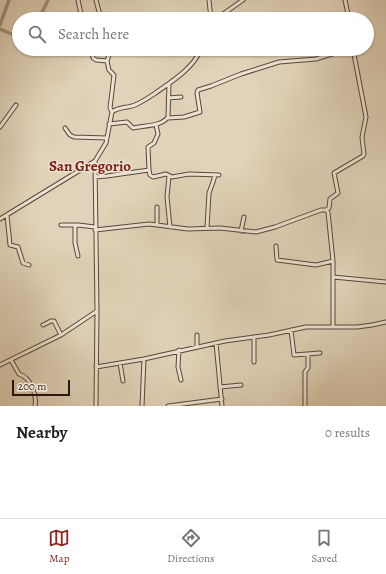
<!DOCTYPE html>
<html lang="en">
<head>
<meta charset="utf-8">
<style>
	body { margin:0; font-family:Alegreya,serif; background:#f2f2f2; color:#202124 }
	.scale { position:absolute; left:12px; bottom:10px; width:58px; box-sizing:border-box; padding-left:4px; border:2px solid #29190f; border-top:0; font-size:11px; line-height:14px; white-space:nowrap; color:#29190f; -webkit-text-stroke:3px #ece2d2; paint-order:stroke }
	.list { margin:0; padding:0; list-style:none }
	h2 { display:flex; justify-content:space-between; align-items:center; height:52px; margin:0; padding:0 16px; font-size:17px }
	h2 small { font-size:13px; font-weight:400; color:#757577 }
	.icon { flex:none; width:22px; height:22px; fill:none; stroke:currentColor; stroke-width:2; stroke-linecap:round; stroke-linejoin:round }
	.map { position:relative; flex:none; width:386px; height:406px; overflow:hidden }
	.search { position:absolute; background:#fff; box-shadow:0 1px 3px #0004; left:12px; right:12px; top:12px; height:44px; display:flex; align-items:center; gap:10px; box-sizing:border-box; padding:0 14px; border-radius:22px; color:#757577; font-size:15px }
	.sheet { height:112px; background:#fff }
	nav { display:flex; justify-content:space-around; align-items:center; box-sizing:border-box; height:56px; border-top:1px solid #e0e0e0; background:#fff; font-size:11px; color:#757577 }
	nav a { display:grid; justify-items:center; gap:2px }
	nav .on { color:#8f2418 }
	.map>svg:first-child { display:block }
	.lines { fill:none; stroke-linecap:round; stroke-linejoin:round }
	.river { stroke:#a2947f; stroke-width:3.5 }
	.minor-casing { stroke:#57483a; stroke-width:5 }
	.minor { stroke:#ece2d2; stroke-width:3 }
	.labels { text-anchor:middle; stroke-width:3; stroke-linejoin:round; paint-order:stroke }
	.neighbourhood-label { font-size:15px; font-weight:bold; fill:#7a1f14; stroke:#ece2d2 }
</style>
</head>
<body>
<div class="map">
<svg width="386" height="406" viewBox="0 0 386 406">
	<rect width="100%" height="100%" fill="#e1d3b9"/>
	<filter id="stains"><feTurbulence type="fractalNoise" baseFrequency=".005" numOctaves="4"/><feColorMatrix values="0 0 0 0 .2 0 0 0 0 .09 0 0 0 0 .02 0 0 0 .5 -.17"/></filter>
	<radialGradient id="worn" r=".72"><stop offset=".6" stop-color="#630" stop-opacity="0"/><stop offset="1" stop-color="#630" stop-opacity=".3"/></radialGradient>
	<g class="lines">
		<path class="river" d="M39 19 48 0
			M0 25 9 0
			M0 29 19 37"/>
		<g class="minor-casing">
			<path id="minor" d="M78 0 82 19
				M96 0 101 19
				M209 0 211 19
				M345 0 349 19
				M216 19 243 0
				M91 49 93 58 96 60 107 61 109 70 114 75 110 108 112 112
				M107 61 109 55 108 49
				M168 98 181 97
				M168 118 184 117 200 112 197 93 198 90 211 86 241 74 279 62 316 59 348 49
				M109 124 127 122 133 128C144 125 161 127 168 117L169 84
				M0 127 16 105
				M65 128 70 135 74 137 107 138
				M95 161 97 311 96 406
				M149 170 150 175 153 177 166 174 172 177 189 174 219 175
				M169 176 167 197 170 227
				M95 177 107 176 149 170 148 147 154 143 158 134 156 125
				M157 207V225
				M7 215 10 245 18 247 23 263 29 265
				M0 219 95 161 106 143 112 112C118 107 128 108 135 105 142 102 148 98 154 94 171 82 193 69 201 49
				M61 225H76
				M207 228 209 193 213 182 215 175
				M95 230 149 224 188 229 220 228 256 232 275 227 321 210H326
				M241 231 244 217
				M276 246 277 260 316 265 333 261
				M78 256 75 243V226L78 225 95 227
				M333 277 386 282
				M43 325 51 321H54L61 335
				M333 326V261L328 212 326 210 329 208 330 199 338 193 334 173 363 156 364 154 362 137 366 117 353 49
				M291 330 294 355 320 353
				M197 335V347
				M254 337V362
				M216 343 222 406
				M179 350 178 367 181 380
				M11 360 19 374C31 378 37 394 35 406
				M120 363 123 381
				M0 365 61 335 97 311
				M96 367 144 359 225 341 269 335 306 327H357L372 325 386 322
				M220 387 241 385
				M142 406 144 359
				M168 406 222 399
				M305 406V372L308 368V354"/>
		</g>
		<use href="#minor" class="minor"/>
	</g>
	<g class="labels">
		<g class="neighbourhood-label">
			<text x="90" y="171">San Gregorio</text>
		</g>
	</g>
	<rect width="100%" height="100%" filter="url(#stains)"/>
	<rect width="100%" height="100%" fill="url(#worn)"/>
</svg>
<div class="scale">200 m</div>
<div class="search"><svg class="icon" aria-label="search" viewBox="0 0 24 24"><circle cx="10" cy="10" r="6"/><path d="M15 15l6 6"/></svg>Search here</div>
</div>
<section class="sheet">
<h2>Nearby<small>0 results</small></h2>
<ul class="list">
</ul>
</section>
<nav>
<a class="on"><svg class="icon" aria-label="map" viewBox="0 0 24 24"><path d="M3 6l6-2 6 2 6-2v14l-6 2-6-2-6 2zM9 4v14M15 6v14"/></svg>Map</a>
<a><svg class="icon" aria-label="directions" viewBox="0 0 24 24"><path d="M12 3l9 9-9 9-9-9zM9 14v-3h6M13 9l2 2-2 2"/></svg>Directions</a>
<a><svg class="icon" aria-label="saved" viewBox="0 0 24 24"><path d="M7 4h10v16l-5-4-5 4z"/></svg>Saved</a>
</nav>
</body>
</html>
